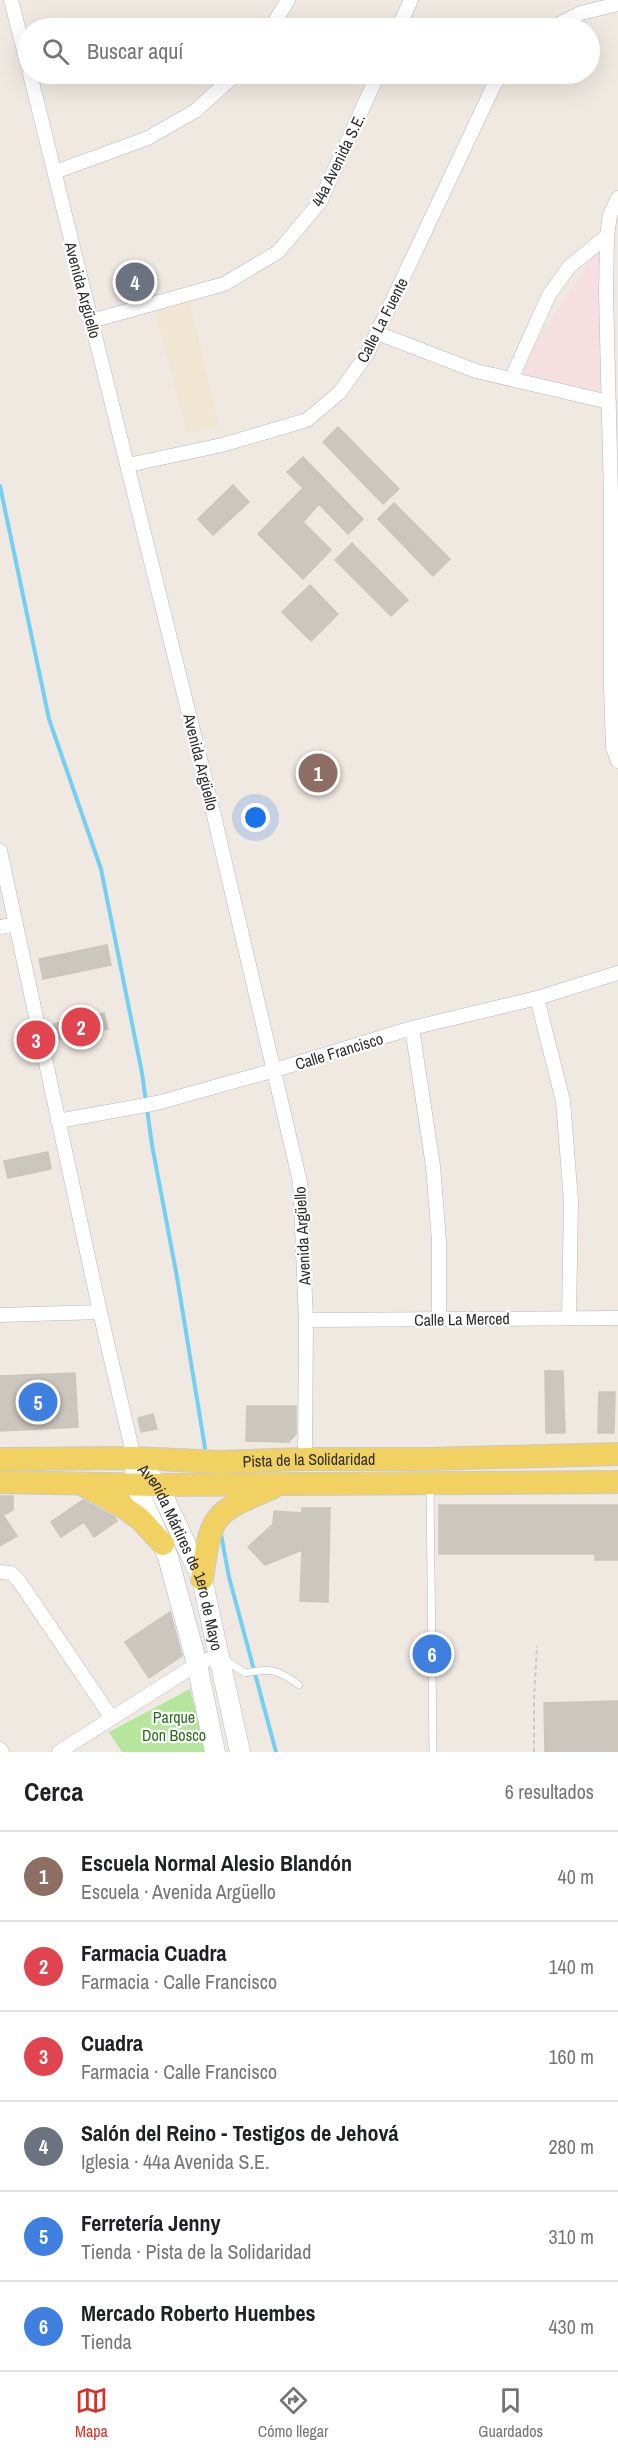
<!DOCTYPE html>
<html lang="es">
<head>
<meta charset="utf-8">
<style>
	body { margin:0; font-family:"Archivo Narrow",sans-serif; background:#f6f6f6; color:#202124 }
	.you { position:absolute; left:256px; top:818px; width:21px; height:21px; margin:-15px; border:4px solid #fff; border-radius:50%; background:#1a73e8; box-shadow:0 0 0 9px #1a73e833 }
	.badge { display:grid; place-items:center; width:39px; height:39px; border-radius:50%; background:#d93025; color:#fff; font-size:20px; font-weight:700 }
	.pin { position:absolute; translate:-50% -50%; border:3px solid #fff; box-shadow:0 2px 6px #0006 }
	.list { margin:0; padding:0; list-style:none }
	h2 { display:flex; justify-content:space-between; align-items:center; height:78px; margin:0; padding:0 24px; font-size:26px }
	h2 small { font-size:20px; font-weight:400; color:#757577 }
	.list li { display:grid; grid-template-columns:39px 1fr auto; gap:18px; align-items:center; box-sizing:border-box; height:90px; padding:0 24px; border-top:2px solid #e0e0e0 }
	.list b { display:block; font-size:22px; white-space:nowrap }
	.list p { margin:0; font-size:20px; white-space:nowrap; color:#757577 }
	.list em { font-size:20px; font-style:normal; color:#757577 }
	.icon { flex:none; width:33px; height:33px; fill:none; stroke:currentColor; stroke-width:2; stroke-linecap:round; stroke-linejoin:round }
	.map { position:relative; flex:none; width:618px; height:1752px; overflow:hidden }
	.search { position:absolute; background:#fff; box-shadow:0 6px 24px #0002; left:18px; right:18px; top:18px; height:66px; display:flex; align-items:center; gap:15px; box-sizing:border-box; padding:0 21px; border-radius:33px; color:#757577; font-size:22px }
	.sheet { height:618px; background:#fff }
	nav { display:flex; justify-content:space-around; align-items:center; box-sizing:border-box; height:84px; border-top:2px solid #e0e0e0; background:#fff; font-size:16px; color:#757577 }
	nav a { display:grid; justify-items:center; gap:3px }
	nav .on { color:#d93025 }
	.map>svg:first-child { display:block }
	.education { fill:#f0e6d1 }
	.medical { fill:#f5dfe0 }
	.green { fill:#b6e59e }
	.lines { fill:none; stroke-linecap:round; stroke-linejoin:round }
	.stream { stroke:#75cff0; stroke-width:4 }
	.building { fill:#cbc7bf; stroke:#cbc5ba; stroke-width:1.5 }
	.lane-casing { stroke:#b4b7c1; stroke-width:8 }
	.street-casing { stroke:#b4b7c1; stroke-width:15 }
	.secondary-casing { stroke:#b4b7c1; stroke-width:21 }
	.primary-casing { stroke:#c9c9c9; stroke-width:24 }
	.path { stroke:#c9c9c9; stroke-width:2; stroke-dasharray:4.5 3; stroke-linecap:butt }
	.lane { stroke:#fff; stroke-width:7 }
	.street { stroke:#fff; stroke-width:14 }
	.secondary { stroke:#fff; stroke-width:20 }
	.primary { stroke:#f2d163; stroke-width:22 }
	.labels { text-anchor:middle; stroke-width:4.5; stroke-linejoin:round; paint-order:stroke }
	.street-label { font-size:16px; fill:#2e2e2e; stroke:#fff }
	.park-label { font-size:16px; fill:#2c6e1b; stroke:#fff }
</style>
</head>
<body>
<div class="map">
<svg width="618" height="1752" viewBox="0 0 618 1752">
	<rect width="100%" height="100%" fill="#efe9e1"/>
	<path class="education" d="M189 300 219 426 187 432 155 312Z"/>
	<path class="medical" d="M607 236 609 402 511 379Z"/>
	<path class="green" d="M190 1689 207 1752H122L109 1732Z"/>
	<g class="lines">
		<path class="stream" d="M0 486 49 719 101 869 142 1073 152 1145 177 1277 205 1448
			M221 1534 229 1577 276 1752"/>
	</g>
	<path class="building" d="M338 427 399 489 383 504 323 442Z
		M303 457 363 519 348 534 319 504 303 522 331 550 303 579 258 534 303 488 287 472Z
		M233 485 249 502 213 535 198 519Z
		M394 503 450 559 433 576 378 519Z
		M352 543 408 600 391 616 335 560Z
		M310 585 338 614 311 641 282 612Z
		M107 945 111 965 43 979 39 959Z
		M104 1013 108 1029 57 1040 53 1024Z
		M48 1152 51 1169 8 1178 4 1161Z
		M545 1371H563L565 1433H546Z
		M75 1373 78 1427 0 1431V1376Z
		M599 1392H615L614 1433H598Z
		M247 1406H296V1434L289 1442 246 1441Z
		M153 1414 157 1429 141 1432 138 1418Z
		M0 1496H13V1510L3 1515 17 1536 0 1546Z
		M83 1500 115 1517 117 1521 94 1537 84 1522 61 1537 51 1522Z
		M439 1505H618V1560H595V1554H439Z
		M302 1508H330L328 1602 300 1601 302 1550 265 1565 248 1547 273 1524 274 1511 302 1513Z
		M170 1612 182 1656 149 1678 125 1642Z
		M618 1701V1752H545L544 1703Z"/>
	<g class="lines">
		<g class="lane-casing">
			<path id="lane" d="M430 1487 433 1752
				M224 1659 245 1673C271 1668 277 1669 299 1685"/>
		</g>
		<g class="street-casing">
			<path id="street" d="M11 0 28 66
				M271 28 288 0
				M398 28 411 0
				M551 28 581 13 618 4
				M30 74 211 803 300 1182 306 1320 305 1459
				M55 172 148 138 195 111 236 74
				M618 198 610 215 607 236 606 294 611 495V688L613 748 618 761
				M91 321 224 284 278 252 320 202 378 74
				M377 333 476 371 609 402
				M511 379 549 295 569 267 607 236
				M128 465 222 445 307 420 340 392 367 354 495 83 503 74
				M0 851 100 1312 134 1458
				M0 927 16 924
				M537 998 563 1101 571 1201 569 1318
				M412 1028 433 1166 439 1241V1319
				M58 1121 157 1103 275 1070 412 1028 537 998 618 973
				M0 1315 100 1312
				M306 1320 618 1318
				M0 1572 11 1573 19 1581 111 1717
				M0 1749 2 1752
				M59 1752 197 1664 220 1655"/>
		</g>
		<g class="secondary-casing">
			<g id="secondary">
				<path id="s1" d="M134 1458 158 1485 202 1579 240 1752"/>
				<path d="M135 1470V1483L168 1557 197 1664 215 1752"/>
			</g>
		</g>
		<g class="primary-casing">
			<g id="primary">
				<path id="s2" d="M0 1459 134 1458 220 1462 305 1459H427L618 1454"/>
				<path d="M0 1482 158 1485 618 1482"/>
				<path d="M85 1486 122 1506 140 1519 163 1544"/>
				<path d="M202 1579C211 1514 212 1513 272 1488"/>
			</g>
		</g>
		<path class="path" d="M534 1752V1698L537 1646"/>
		<use href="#lane" class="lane"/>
		<use href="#street" class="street"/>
		<use href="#secondary" class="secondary"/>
		<use href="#primary" class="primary"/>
	</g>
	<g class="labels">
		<g class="street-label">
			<text transform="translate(338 160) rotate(-64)" y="6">44a Avenida S.E.</text>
			<text transform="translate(83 290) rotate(75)" y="6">Avenida Argüello</text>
			<text transform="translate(382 320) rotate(-63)" y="6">Calle La Fuente</text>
			<text transform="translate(201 762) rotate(76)" y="6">Avenida Argüello</text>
			<text transform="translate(339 1051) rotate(-17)" y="6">Calle Francisco</text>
			<text transform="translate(302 1236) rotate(-93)" y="6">Avenida Argüello</text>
			<text transform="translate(462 1319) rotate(-1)" y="6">Calle La Merced</text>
			<text dy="6" stroke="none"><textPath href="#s2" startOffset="309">Pista de la Solidaridad</textPath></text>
			<text dy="6" stroke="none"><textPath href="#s1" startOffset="112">Avenida Mártires de 1ero de Mayo</textPath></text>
		</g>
		<g class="park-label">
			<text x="174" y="1723">Parque<tspan x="174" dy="18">Don Bosco</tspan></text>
		</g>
	</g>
</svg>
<div class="you"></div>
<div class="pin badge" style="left:318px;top:773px;background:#8d6e63">1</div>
<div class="pin badge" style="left:81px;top:1027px;background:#e0444e">2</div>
<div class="pin badge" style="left:36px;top:1040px;background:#e0444e">3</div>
<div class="pin badge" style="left:135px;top:282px;background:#6b7280">4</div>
<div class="pin badge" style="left:38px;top:1402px;background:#3f7fe0">5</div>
<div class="pin badge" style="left:432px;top:1654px;background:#3f7fe0">6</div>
<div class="search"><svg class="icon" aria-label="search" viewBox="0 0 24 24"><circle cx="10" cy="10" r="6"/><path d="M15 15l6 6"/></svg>Buscar aquí</div>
</div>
<section class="sheet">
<h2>Cerca<small>6 resultados</small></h2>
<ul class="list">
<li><span class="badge" style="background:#8d6e63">1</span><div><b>Escuela Normal Alesio Blandón</b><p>Escuela · Avenida Argüello</p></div><em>40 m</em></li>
<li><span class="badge" style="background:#e0444e">2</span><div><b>Farmacia Cuadra</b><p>Farmacia · Calle Francisco</p></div><em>140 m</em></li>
<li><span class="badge" style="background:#e0444e">3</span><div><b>Cuadra</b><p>Farmacia · Calle Francisco</p></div><em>160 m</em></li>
<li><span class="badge" style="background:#6b7280">4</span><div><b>Salón del Reino - Testigos de Jehová</b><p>Iglesia · 44a Avenida S.E.</p></div><em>280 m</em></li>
<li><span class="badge" style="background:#3f7fe0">5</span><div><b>Ferretería Jenny</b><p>Tienda · Pista de la Solidaridad</p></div><em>310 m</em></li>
<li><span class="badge" style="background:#3f7fe0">6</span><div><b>Mercado Roberto Huembes</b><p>Tienda</p></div><em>430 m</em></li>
</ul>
</section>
<nav>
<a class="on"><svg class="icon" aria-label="map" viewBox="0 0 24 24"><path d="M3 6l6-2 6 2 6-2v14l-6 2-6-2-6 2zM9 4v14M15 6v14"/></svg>Mapa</a>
<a><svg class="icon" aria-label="directions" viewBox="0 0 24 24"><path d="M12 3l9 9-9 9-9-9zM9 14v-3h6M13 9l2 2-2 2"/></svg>Cómo llegar</a>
<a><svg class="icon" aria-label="saved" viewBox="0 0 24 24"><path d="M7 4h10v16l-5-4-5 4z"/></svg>Guardados</a>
</nav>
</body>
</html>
